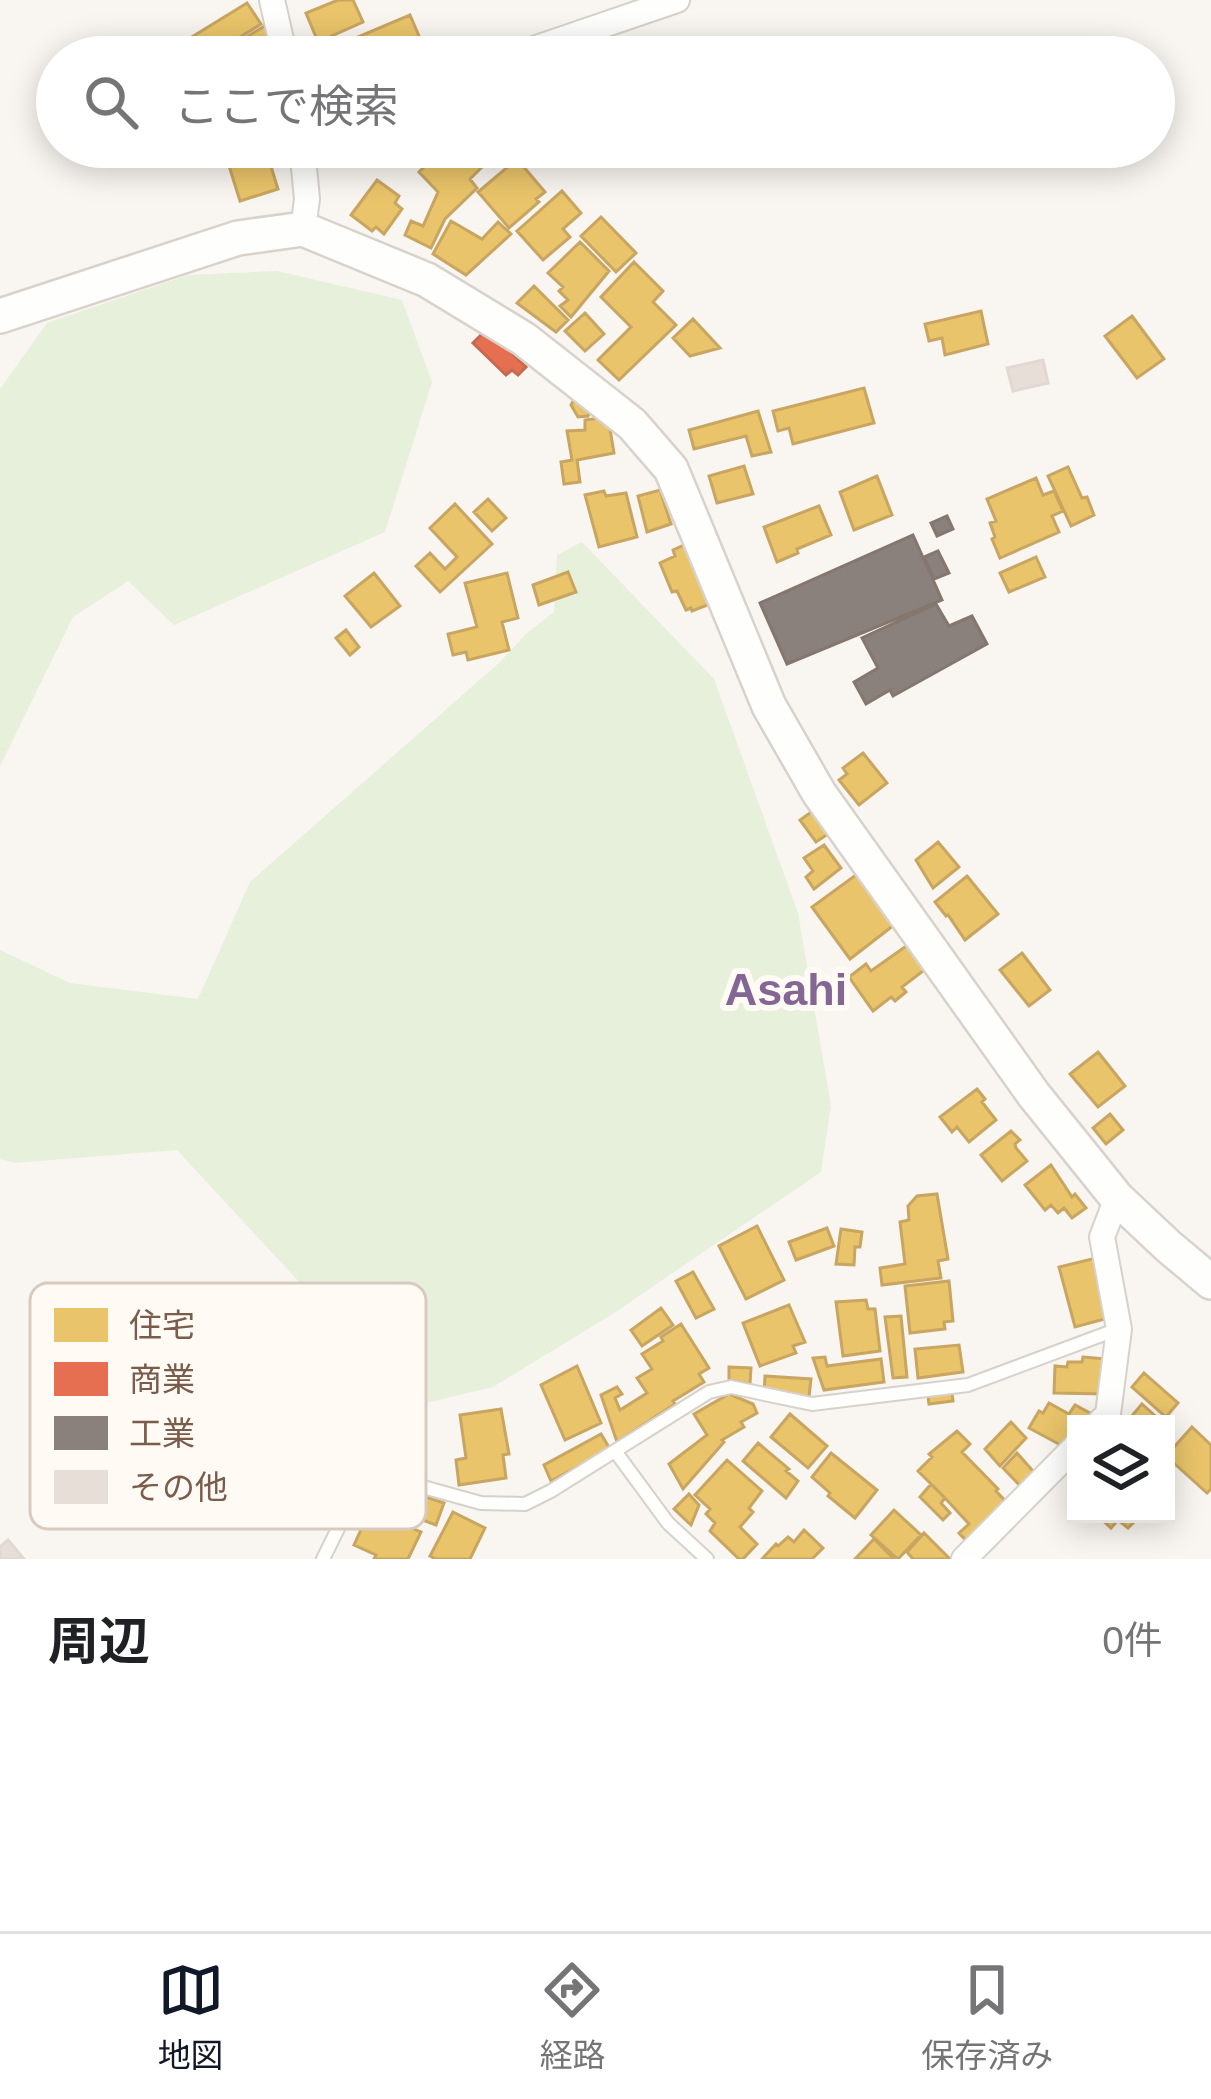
<!DOCTYPE html>
<html lang="ja">
<head>
<meta charset="utf-8">
<style>
	body { margin:0; font-family:Helvetica,"Noto Sans JP",sans-serif; background:#f2f2f2; color:#202124 }
	.controls { position:absolute; right:36px; bottom:36px; display:grid; overflow:hidden; border-radius:0px; box-shadow:0 6px 30px #0003 }
	.controls button { width:108px; height:108px; display:grid; place-items:center; padding:0; border:0; border-bottom:3px solid #e0e0e0; background:#fff; color:#202124; font:60px sans-serif }
	.list { margin:0; padding:0; list-style:none }
	h2 { display:flex; justify-content:space-between; align-items:center; height:156px; margin:0; padding:0 48px; font-size:51px }
	h2 small { font-size:39px; font-weight:400; color:#757577 }
	.icon { flex:none; width:66px; height:66px; fill:none; stroke:currentColor; stroke-width:2; stroke-linecap:round; stroke-linejoin:round }
	.map { position:relative; flex:none; width:1211px; height:1559px; overflow:hidden }
	.search { position:absolute; background:#fff; box-shadow:0 6px 30px #0003; left:36px; right:36px; top:36px; height:132px; display:flex; align-items:center; gap:30px; box-sizing:border-box; padding:0 42px; border-radius:66px; color:#757577; font-size:45px }
	.sheet { height:372px; background:#fff }
	nav { display:flex; justify-content:space-around; align-items:center; box-sizing:border-box; height:168px; border-top:3px solid #e0e0e0; background:#fff; font-size:33px; color:#757577 }
	nav a { display:grid; justify-items:center; gap:6px }
	nav .on { color:#111827 }
	.map>svg:first-child { display:block }
	.green { fill:#e7f0db }
	.homes { fill:#e9c46a; stroke:#c8a561; stroke-width:3 }
	.shops { fill:#e76f51; stroke:#c66950; stroke-width:3 }
	.industry { fill:#8a817c; stroke:#85766e; stroke-width:3 }
	.building { fill:#e6ded7; stroke:#e2d8d2; stroke-width:3 }
	.lines { fill:none; stroke-linecap:round; stroke-linejoin:round }
	.lane-casing { stroke:#d7d1cb; stroke-width:16 }
	.street-casing { stroke:#d7d1cb; stroke-width:28 }
	.secondary-casing { stroke:#d9d2cb; stroke-width:38 }
	.lane { stroke:#fefefd; stroke-width:12 }
	.street { stroke:#fefefd; stroke-width:24 }
	.secondary { stroke:#fefefd; stroke-width:33 }
	.labels { text-anchor:middle; stroke-width:12; stroke-linejoin:round; paint-order:stroke }
	.quarter-label { font-size:45px; font-weight:bold; fill:#846695; stroke:#fffaf3 }
	.key { fill:#fffaf3; stroke:#d7cbc1; stroke-width:3 }
	.key-label { font-size:33px; fill:#7a5c4d }
</style>
</head>
<body>
<div class="map">
<svg width="1211" height="1559" viewBox="0 0 1211 1559">
	<rect width="100%" height="100%" fill="#f9f5f0"/>
	<path class="green" d="M277 271 402 300 432 382 385 532 174 625 128 581 73 617 0 766V389L47 323 188 275Z
		M582 542 714 679 798 913 831 1106 821 1172 611 1315 493 1387 383 1413 326 1311 177 1150 14 1163 0 1159V950L70 983 198 999 250 882 500 662 528 632 554 612 557 555Z"/>
	<path class="homes" d="M338 0H353L363 22 318 42 306 13Z
		M247 3 261 24 208 57H169L166 53Z
		M410 15 428 57H361L353 39Z
		M271 22 280 53 269 57H223L222 52Z
		M350 39 357 57H319L316 51Z
		M159 147H186L188 153 164 161Z
		M242 147H265L278 189 240 201 225 153Z
		M390 147H415L417 156 394 163Z
		M444 147H468L485 164 470 179 477 188 445 219 431 248 405 235 411 221 423 226 438 192 419 172Z
		M485 147H513L515 150 496 163Z
		M517 159 545 192 536 199 539 202 509 228 478 192Z
		M377 180 399 196 395 203 402 209 384 234 376 227 372 231 351 215Z
		M562 191 581 213 563 229 570 237 543 260 517 231Z
		M601 217 636 253 616 272 581 236Z
		M451 221 482 239 498 222 511 234 466 275 433 254Z
		M580 242 609 271 571 317 560 306 568 300 559 291 563 287 548 273Z
		M634 262 663 291 653 302 676 325 619 380 598 360 631 327 601 297Z
		M534 286 568 320 556 332 517 303Z
		M981 311 988 344 945 355 942 338 929 341 925 324Z
		M585 313 604 334 585 351 565 331Z
		M1132 316 1164 359 1137 378 1105 336Z
		M693 319 720 348 690 356 673 338Z
		M864 388 874 423 793 444 789 428 778 431 773 411Z
		M576 396 593 407 588 416 578 417 571 405Z
		M758 411 771 452 752 456 746 436 694 449 689 430Z
		M608 417 614 453 577 460 580 482 564 484 561 462 572 460 567 431 585 430V420Z
		M744 466 753 494 717 503 709 476Z
		M1068 467 1082 498 1087 497 1094 515 1071 526 1048 476Z
		M877 476 892 515 854 530 840 492Z
		M1036 478 1043 495 1054 491 1063 511 1052 516 1059 532 1000 558 992 539 995 537 990 523 996 521 987 499Z
		M660 490 671 524 647 532 638 496Z
		M604 491 606 496 626 493 637 537 599 547 585 495Z
		M488 499 506 518 492 531 474 512Z
		M455 504 492 544 440 592 416 566 430 553 445 569 457 557 430 528Z
		M819 506 831 535 797 549 798 553 777 562 764 527Z
		M684 545 700 581 715 602 692 611 691 608 686 610 677 591 672 592 660 563 675 556 673 550Z
		M1036 557 1045 577 1009 592 1000 573Z
		M568 572 576 592 539 605 533 585Z
		M374 573 400 606 371 627 345 596Z
		M507 573 518 618 502 622 509 650 468 660 466 652 453 655 448 634 477 627 465 583Z
		M346 630 359 647 350 655 336 638Z
		M863 753 887 783 859 805 839 780 847 774 843 768Z
		M814 810 831 832 816 842 800 820Z
		M938 842 959 867 933 888 916 860Z
		M824 845 841 868 814 889 806 877 813 871 804 858Z
		M860 872 898 922 850 959 812 907Z
		M967 876 998 914 965 940 948 915 946 916 935 902Z
		M909 944 927 968 902 987 906 992 895 1001 891 997 873 1011 849 977 866 964 871 971Z
		M1022 953 1050 990 1029 1006 1000 970Z
		M1098 1052 1125 1086 1098 1107 1070 1074Z
		M977 1089 985 1099 982 1102 996 1120 969 1142 957 1127 952 1132 940 1117Z
		M1110 1114 1123 1130 1106 1144 1093 1128Z
		M1011 1131 1020 1140 1015 1144 1016 1148 1027 1161 1002 1181 981 1155Z
		M1051 1165 1072 1197 1075 1194 1086 1208 1072 1218 1064 1208 1058 1213 1051 1205 1045 1210 1025 1185Z
		M937 1194 948 1259 938 1261 941 1278 882 1285 880 1268 905 1264 900 1222 909 1220 908 1206 917 1196Z
		M757 1226 784 1280 746 1299 719 1246Z
		M827 1228 834 1246 796 1260 789 1242Z
		M841 1229 862 1232 860 1247H855L854 1265 836 1264Z
		M1100 1257 1116 1316 1075 1327 1059 1267Z
		M693 1272 714 1309 696 1318 676 1281Z
		M949 1281 953 1321 944 1322 945 1329 910 1333 905 1286Z
		M866 1300 868 1309H875L880 1351 843 1356 836 1302Z
		M789 1305 805 1342 793 1346 796 1353 760 1366 743 1323Z
		M661 1308 673 1325 642 1346 631 1330Z
		M901 1316 907 1377 893 1378 885 1317Z
		M681 1324 709 1368 699 1374 704 1382 673 1401 675 1404 617 1442 601 1395 617 1387 622 1394 615 1398 620 1410 647 1393 637 1378 652 1369 642 1354 663 1341 661 1337Z
		M959 1345 963 1372 918 1378 915 1349Z
		M825 1357 827 1366 881 1359 884 1382 824 1390 813 1358Z
		M1083 1357 1107 1359 1104 1394 1054 1393 1055 1366 1067 1367 1068 1362H1082Z
		M577 1366 601 1423 565 1440 541 1385Z
		M729 1367 751 1368 750 1384 729 1380Z
		M1144 1373 1178 1403 1166 1417 1132 1387Z
		M765 1376 811 1379 809 1397 764 1394Z
		M951 1386 953 1401 929 1404 927 1389Z
		M729 1394 753 1404 757 1413 741 1422 744 1427 722 1440 724 1442 683 1489 669 1464 707 1435 694 1414Z
		M1049 1403 1069 1414 1075 1405 1092 1414 1086 1424H1076V1434L1068 1449 1029 1428 1039 1411 1043 1413Z
		M1142 1404 1162 1422 1160 1424H1125Z
		M501 1409 509 1454 503 1455 506 1478 459 1485 456 1460 466 1458 460 1415Z
		M790 1414 827 1446 808 1468 771 1437Z
		M1011 1422 1026 1438 1000 1466 985 1449Z
		M1192 1427 1211 1445V1489L1207 1493 1166 1456Z
		M957 1431 970 1444 962 1452 998 1489 996 1491 1010 1506 971 1546 959 1533 969 1524 945 1498 941 1503 950 1513 943 1520 920 1497 931 1484 918 1471 932 1457 929 1454Z
		M601 1434 610 1449 551 1481 544 1465Z
		M758 1443 789 1469 786 1471 798 1481 786 1498 743 1461Z
		M831 1453 877 1490 855 1518 828 1496 830 1493 812 1477Z
		M1017 1453 1040 1479 1026 1492 1003 1468Z
		M727 1460 762 1491 749 1508 753 1512 740 1527 757 1544 743 1559H739L710 1531 715 1523 706 1514 710 1509 695 1495Z
		M931 1484 945 1498 941 1503 950 1513 943 1520 920 1497Z
		M405 1490 444 1503 436 1525 398 1511Z
		M689 1494 699 1505 691 1525 674 1509Z
		M370 1510 421 1532 408 1559H374L376 1555 354 1545Z
		M894 1510 921 1535 898 1559 871 1535Z
		M453 1512 485 1528 470 1559H436L430 1556Z
		M1096 1514H1142L1128 1528 1118 1520 1111 1528Z
		M804 1530 823 1548 812 1559H762L776 1544 778 1546 788 1537 794 1542Z
		M924 1533 950 1559H913L907 1552Z
		M874 1539 894 1559H855Z"/>
	<path class="shops" d="M487 329 526 367 518 375 512 370 506 375 473 343Z"/>
	<path class="industry" d="M947 516 953 529 937 536 931 523Z
		M913 535 942 600 787 664 760 603Z
		M938 551 949 573 934 579 924 557Z
		M936 604 949 626 972 616 987 644 893 696 890 690 866 704 854 682 878 668 862 638Z"/>
	<path class="building" d="M1043 360 1048 383 1013 391 1007 368Z
		M8 1540 24 1559H0V1547Z"/>
	<g class="lines">
		<g class="lane-casing">
			<path id="lane" d="M615 1451 668 1523 707 1559
				M323 1559 353 1498 382 1473 394 1479 481 1503 525 1504 551 1491 709 1392 731 1387 812 1404 968 1385 1118 1329"/>
		</g>
		<g class="street-casing">
			<path id="street" d="M272 0 285 57
				M510 57 677 0
				M302 147 307 199 303 229
				M1098 1424 1108 1414 1119 1329 1102 1237 1117 1198
				M964 1559 1076 1446"/>
		</g>
		<g class="secondary-casing">
			<path id="secondary" d="M0 316 238 238 303 229 427 280 524 339 632 424 671 469 769 706 819 793 1034 1095 1117 1198 1168 1246 1211 1282"/>
		</g>
		<use href="#lane" class="lane"/>
		<use href="#street" class="street"/>
		<use href="#secondary" class="secondary"/>
	</g>
	<g class="labels">
		<g class="quarter-label">
			<text x="786" y="1005">Asahi</text>
		</g>
	</g>
	<rect x="30" y="1283" width="396" height="246" rx="18" class="key"/>
	<rect x="54" y="1308" width="54" height="34" fill="#e9c46a"/>
	<rect x="54" y="1362" width="54" height="34" fill="#e76f51"/>
	<rect x="54" y="1416" width="54" height="34" fill="#8a817c"/>
	<rect x="54" y="1470" width="54" height="34" fill="#e6ded7"/>
	<g class="key-label">
		<text x="129" y="1337">住宅</text>
		<text x="129" y="1391">商業</text>
		<text x="129" y="1445">工業</text>
		<text x="129" y="1499">その他</text>
	</g>
</svg>
<div class="controls">
<button><svg class="icon" aria-label="layers" viewBox="0 0 24 24"><path d="M12 4l9 5-9 5-9-5zM3 14l9 5 9-5"/></svg></button>
</div>
<div class="search"><svg class="icon" aria-label="search" viewBox="0 0 24 24"><circle cx="10" cy="10" r="6"/><path d="M15 15l6 6"/></svg>ここで検索</div>
</div>
<section class="sheet">
<h2>周辺<small>0件</small></h2>
<ul class="list">
</ul>
</section>
<nav>
<a class="on"><svg class="icon" aria-label="map" viewBox="0 0 24 24"><path d="M3 6l6-2 6 2 6-2v14l-6 2-6-2-6 2zM9 4v14M15 6v14"/></svg>地図</a>
<a><svg class="icon" aria-label="directions" viewBox="0 0 24 24"><path d="M12 3l9 9-9 9-9-9zM9 14v-3h6M13 9l2 2-2 2"/></svg>経路</a>
<a><svg class="icon" aria-label="saved" viewBox="0 0 24 24"><path d="M7 4h10v16l-5-4-5 4z"/></svg>保存済み</a>
</nav>
</body>
</html>
